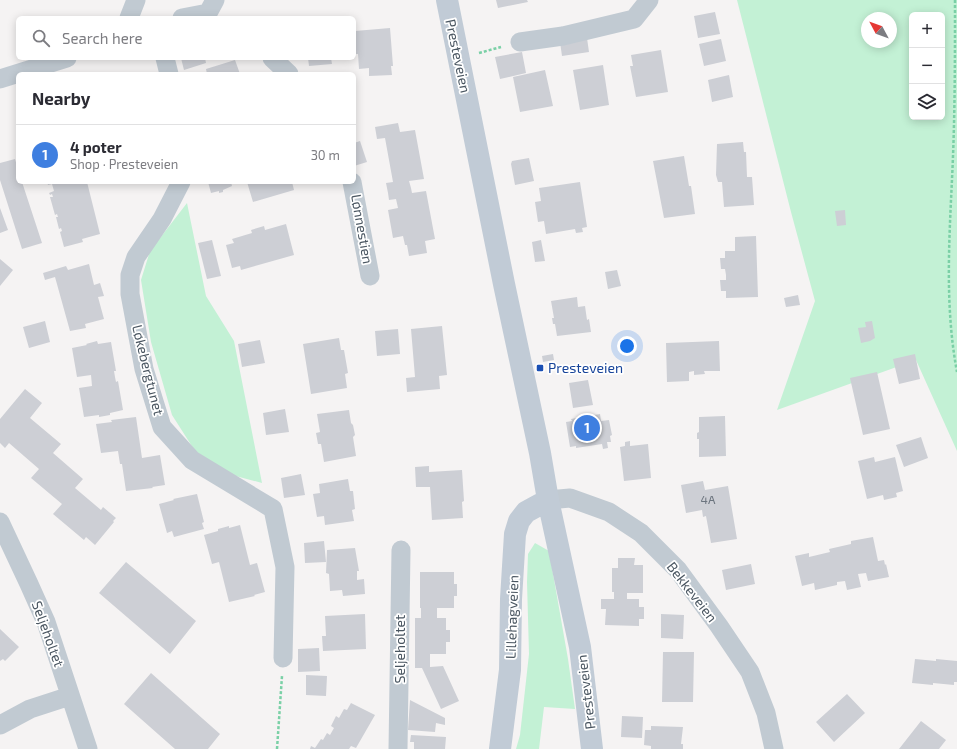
<!DOCTYPE html>
<html lang="en">
<head>
<meta charset="utf-8">
<style>
	body { margin:0; font-family:"Exo 2",sans-serif; background:#f7f7f7; color:#2b2b33 }
	.controls { position:absolute; right:12px; top:12px; display:grid; overflow:hidden; border-radius:6px; box-shadow:0 2px 10px #0003 }
	.controls button { width:36px; height:36px; display:grid; place-items:center; padding:0; border:0; border-bottom:1px solid #e1e1e2; background:#fff; color:#2b2b33; font:20px sans-serif }
	.compass { position:absolute; left:861px; top:12px; width:36px; height:36px; border-radius:50%; background:#fff; box-shadow:0 2px 10px #0003; rotate:311deg }
	.you { position:absolute; left:627px; top:346px; width:14px; height:14px; margin:-10px; border:3px solid #fff; border-radius:50%; background:#1a73e8; box-shadow:0 0 0 6px #1a73e833 }
	.badge { display:grid; place-items:center; width:26px; height:26px; border-radius:50%; background:#1a73e8; color:#fff; font-size:13px; font-weight:700 }
	.pin { position:absolute; translate:-50% -50%; border:2px solid #fff; box-shadow:0 1px 4px #0006 }
	.list { margin:0; padding:0; list-style:none }
	h2 { display:flex; justify-content:space-between; align-items:center; height:52px; margin:0; padding:0 16px; font-size:17px }
	h2 small { font-size:13px; font-weight:400; color:#7c7c81 }
	.list li { display:grid; grid-template-columns:26px 1fr auto; gap:12px; align-items:center; box-sizing:border-box; height:60px; padding:0 16px; border-top:1px solid #e1e1e2 }
	.list b { display:block; font-size:15px; white-space:nowrap }
	.list p { margin:0; font-size:13px; white-space:nowrap; color:#7c7c81 }
	.list em { font-size:13px; font-style:normal; color:#7c7c81 }
	.icon { flex:none; width:22px; height:22px; fill:none; stroke:currentColor; stroke-width:2; stroke-linecap:round; stroke-linejoin:round }
	.map { position:relative; flex:none; width:957px; height:749px; overflow:hidden }
	.search { position:absolute; background:#fff; box-shadow:0 2px 10px #0003; left:16px; top:16px; width:340px; height:44px; display:flex; align-items:center; gap:10px; box-sizing:border-box; padding:0 14px; border-radius:6px; color:#7c7c81; font-size:15px }
	.panel { position:absolute; background:#fff; box-shadow:0 2px 10px #0003; left:16px; top:72px; width:340px; height:112px; border-radius:6px }
	.map>svg:first-child { display:block }
	.green { fill:#c3f1d5; fill-rule:evenodd }
	.building { fill:#cdcfd5 }
	.lines { fill:none; stroke-linecap:round; stroke-linejoin:round }
	.path { stroke:#7ad0a6; stroke-width:2.5; stroke-dasharray:3 2; stroke-linecap:butt }
	.street { stroke:#c1cad2; stroke-width:19 }
	.secondary { stroke:#c1cbd6; stroke-width:22 }
	.transit-dot { fill:#1a4fb4; stroke:#fff; stroke-width:1.5 }
	.labels { text-anchor:middle; stroke-width:3.5; stroke-linejoin:round; paint-order:stroke }
	.number-label { font-size:12px; fill:#6b747e }
	.street-label { font-size:14px; fill:#4a5661; stroke:#fff }
	.transit-label { font-size:14px; fill:#164399; stroke:#fff; text-anchor:start }
</style>
</head>
<body>
<div class="map">
<svg width="957" height="749" viewBox="0 0 957 749">
	<rect width="100%" height="100%" fill="#f5f3f3"/>
	<path class="green" d="M737 0H957V451L916 360 777 410 815 301 791 212ZM912 15H942V117H912ZM867 18H891V42H867Z
		M187 203 206 296 234 341 262 483 232 475 195 451 172 415 151 342 141 280 150 251Z
		M535 543 549 551 568 659 575 709 544 707 539 749H516L520 735 529 654 527 582 528 554Z"/>
	<path class="building" d="M496 0H527L528 2 498 8Z
		M715 12 720 34 698 38 694 16Z
		M390 28 393 66H391L392 75 369 76V68L359 69 358 54H355L354 40H356L355 31Z
		M587 38 589 52 562 56 560 42Z
		M721 39 726 61 704 66 699 44Z
		M661 50 668 92 636 97 630 66H633L631 55Z
		M522 52 526 73 500 79 495 57Z
		M181 58H205L206 63 184 70Z
		M308 58H331L332 64 309 66Z
		M235 60 240 74H207L206 69Z
		M603 65 609 105 580 110 573 70Z
		M545 70 553 106 520 112 513 77Z
		M729 75 733 97 712 102 708 80Z
		M398 123 400 132 415 130 424 179 409 181 411 188 412 193 426 191 435 239 425 241 427 253 409 256 407 245H405L403 236 393 238 388 210 398 208 396 199 389 200 388 193 386 183 393 182 385 138 377 139 375 127Z
		M360 141 367 162 354 166V143Z
		M743 142 744 152H746L747 177H752L754 205 724 207 722 182H718L716 175 717 144Z
		M684 156 689 186H691L695 214 664 218 653 161Z
		M529 158 534 181 515 185 511 164 512 161Z
		M15 159 18 169V182H22L42 243 22 249 0 180V163Z
		M47 182H87L100 234 82 239 83 242 64 247 60 232 62 231 61 228 59 229 56 217H58L57 214 55 215 50 197H53L52 194 50 195 49 193 54 191 52 184 48 185Z
		M208 182H231L232 186 223 190V192L219 193V191L211 193Z
		M247 182H292L294 190 253 202Z
		M580 182 587 227 582 228 583 232 576 233 575 229 546 234 544 221 538 222 535 202 541 201 539 188Z
		M0 208 8 230 0 233Z
		M845 210 846 225 837 226 835 211Z
		M286 224 294 255 241 270 240 266 232 268 226 245 234 243 232 239 252 233 251 230 264 226 265 230Z
		M756 236 758 297 726 298V291H721L720 280H726V275L725 269H721L720 258H725V251H735V237Z
		M212 240 221 276 207 279 198 243Z
		M541 240 545 261 535 262 532 242Z
		M0 259 13 270 0 286Z
		M89 264 94 285 100 283 104 296 98 297 104 319 85 324 86 328 70 331 55 277 45 280 43 273 66 266 68 270Z
		M617 270 621 286 608 289 605 272Z
		M798 295 800 305 786 307 784 298Z
		M577 297 578 307 585 306 587 320 589 319 591 332 557 336 555 324H553L552 318H554L551 301Z
		M45 321 50 342 29 348 23 327Z
		M872 321 875 338 870 341 861 343 858 328 866 327 865 322Z
		M442 326 447 375 439 376 440 389 407 392 406 378 415 377 411 329Z
		M398 329 400 354 377 356 375 331Z
		M339 338 341 350H344L348 373 345 374 347 388 311 394 303 344Z
		M260 340 265 363 242 367 238 344Z
		M97 341 98 344 111 342 116 371H114L115 377 116 382 118 381 123 410 110 413V415L99 417V415L84 417 79 388 92 386 91 375 77 377 72 348 87 345 86 344Z
		M719 341 720 371H704L705 374 694 375V371L689 372V381L667 382 666 343Z
		M553 354 554 360 543 362 542 356Z
		M915 354 920 379 899 384 893 359Z
		M877 372 890 429 863 435 850 378Z
		M588 380 593 405 573 408 569 383Z
		M25 389 42 403 30 418 61 444 53 453 83 479 75 488 101 510 103 507 116 518 113 521 114 522 95 545 86 537 84 540 53 514 62 504 31 478 39 469 9 443 5 448 0 443V419Z
		M285 409 289 432 266 435 263 413Z
		M349 410 351 423 353 425 355 435 353 437 356 456 324 462 321 444H318L316 433 320 432 317 414Z
		M600 414 601 421 609 420 612 435 610 436 611 442H607L608 448 603 449 602 444 576 448V446L570 447 566 422 572 421 571 419Z
		M725 416 726 456 699 457V439H697V433L699 432V417Z
		M136 417 142 458 160 455 165 485 152 487 153 488 126 491 122 464H120L118 451 101 453 96 424 112 422 111 420Z
		M921 437 928 458 904 467 896 445Z
		M630 441V446L648 444 651 478 624 481 620 447 625 446V442Z
		M874 457 875 462 895 457 903 491 896 493 897 497 884 500 883 495 867 499 858 461Z
		M429 466V472L462 470 464 501 462 502 463 518 432 520 430 487H416L415 467Z
		M301 474 305 495 284 498 281 478Z
		M348 479 350 491H353L355 509 352 510 354 521 325 525 324 516 317 517 313 494 320 493 319 484Z
		M703 481 705 490 728 486 737 539 711 543 706 516 703 517 702 510 686 513 681 485Z
		M197 494 204 522 202 523 204 529 174 537 172 531 167 533 159 504 174 500 173 499Z
		M240 525 250 565 257 563 265 592 254 595 255 596 229 602 219 562 212 564 204 535 218 531V529L229 526V528Z
		M873 537 878 561 884 560 885 565 886 564 889 577 868 581 866 573 858 574 861 587 847 590 845 581 837 582V585L815 590 814 583 802 586 795 556 809 553V557L830 552 829 549 851 544V541Z
		M324 541 326 562 305 563 304 543Z
		M355 548 359 571H357V580L364 579 365 594 343 596 342 590 330 591 329 574 326 573 327 550Z
		M618 558H635L634 565H643V593H627V599H639V607H644V619H639V626L605 625 606 609H601V599H614V592H612V568H618Z
		M126 562 196 621 170 654 99 593Z
		M751 564 755 584 726 590 722 570Z
		M420 572H454V584H457V596H454V608H437V618H446V630H450V642H446V654H430V667L443 666 459 701 441 709 422 668H415V618H421V608H420Z
		M365 614 366 649 323 651 322 636H326L325 616Z
		M661 614 684 615 683 639 661 638Z
		M0 629 19 647 5 661 3 659 0 661Z
		M319 648 320 671 298 672V649Z
		M663 652H694L693 702H662Z
		M915 659 936 661V659L957 661V682H954V685L933 683V685L912 683Z
		M151 673 220 734 208 749H175L124 704Z
		M306 675 327 676 326 696 306 695Z
		M847 694 865 713 834 742 816 722Z
		M410 700 445 718V725L436 723 435 732 408 730Z
		M351 703 375 715 356 748 351 746 349 749H310L311 746 315 748 321 739 323 740 327 733 330 735 334 728 331 726 336 716 339 718 344 709 347 710Z
		M622 716 643 717 642 738 621 737Z
		M921 721 946 740 939 749H899Z
		M651 726 683 727 681 744H683V749H651V746L644 745 645 730H651Z
		M411 735 446 737 445 749H414V742H410Z"/>
	<g class="lines">
		<path class="path" d="M955 0C955 60 955 119 952 179 949 243 945 308 957 372
			M479 53 501 47
			M277 749 282 676"/>
		<path class="street" d="M129 18 136 0
			M182 18 208 13 215 0
			M520 42 563 36 634 19 649 0
			M165 58 169 74
			M272 58 289 74
			M0 79 67 58
			M181 182 162 219 136 257 130 275V294L144 369 162 427 192 460 273 509 285 567 283 658
			M352 182 370 276
			M548 500 570 498 609 512 641 533 678 570 719 626 750 672 766 713 774 749
			M0 522 29 584 46 622 88 749
			M0 725 30 709 70 696
			M398 749 401 550"/>
		<path class="secondary" d="M447 0 504 284 540 453 548 500 580 647 592 749
			M500 749 510 670 511 599 515 534 519 521 526 512 548 500"/>
	</g>
	<rect class="transit-dot" x="536" y="364" width="8" height="8" rx="2"/>
	<g class="labels">
		<g class="number-label">
			<text x="708" y="504">4A</text>
		</g>
		<g class="street-label">
			<text transform="translate(458 56) rotate(78)" y="5">Presteveien</text>
			<text transform="translate(362 229) rotate(80)" y="5">Lønnestien</text>
			<text transform="translate(148 370) rotate(76)" y="5">Løkebergtunet</text>
			<text transform="translate(692 592) rotate(52)" y="5">Bekkeveien</text>
			<text transform="translate(512 617) rotate(-88)" y="5">Lillehagveien</text>
			<text transform="translate(48 634) rotate(70)" y="5">Seljeholtet</text>
			<text transform="translate(400 649) rotate(-90)" y="5">Seljeholtet</text>
			<text transform="translate(586 692) rotate(-97)" y="5">Presteveien</text>
		</g>
		<g class="transit-label">
			<text x="548" y="373">Presteveien</text>
		</g>
	</g>
</svg>
<div class="controls">
<button>+</button>
<button>−</button>
<button><svg class="icon" aria-label="layers" viewBox="0 0 24 24"><path d="M12 4l9 5-9 5-9-5zM3 14l9 5 9-5"/></svg></button>
</div>
<svg class="compass" viewBox="-18 -18 36 36"><path d="M0-13l5 13h-10z" fill="#e53935"/><path d="M0 13l5-13h-10z" fill="#7c7c81"/></svg>
<div class="you"></div>
<div class="pin badge" style="left:587px;top:428px;background:#3f7fe0">1</div>
<div class="search"><svg class="icon" aria-label="search" viewBox="0 0 24 24"><circle cx="10" cy="10" r="6"/><path d="M15 15l6 6"/></svg>Search here</div>
<section class="panel">
<h2>Nearby<small></small></h2>
<ul class="list">
<li><span class="badge" style="background:#3f7fe0">1</span><div><b>4 poter</b><p>Shop · Presteveien</p></div><em>30 m</em></li>
</ul>
</section>
</div>
</body>
</html>
